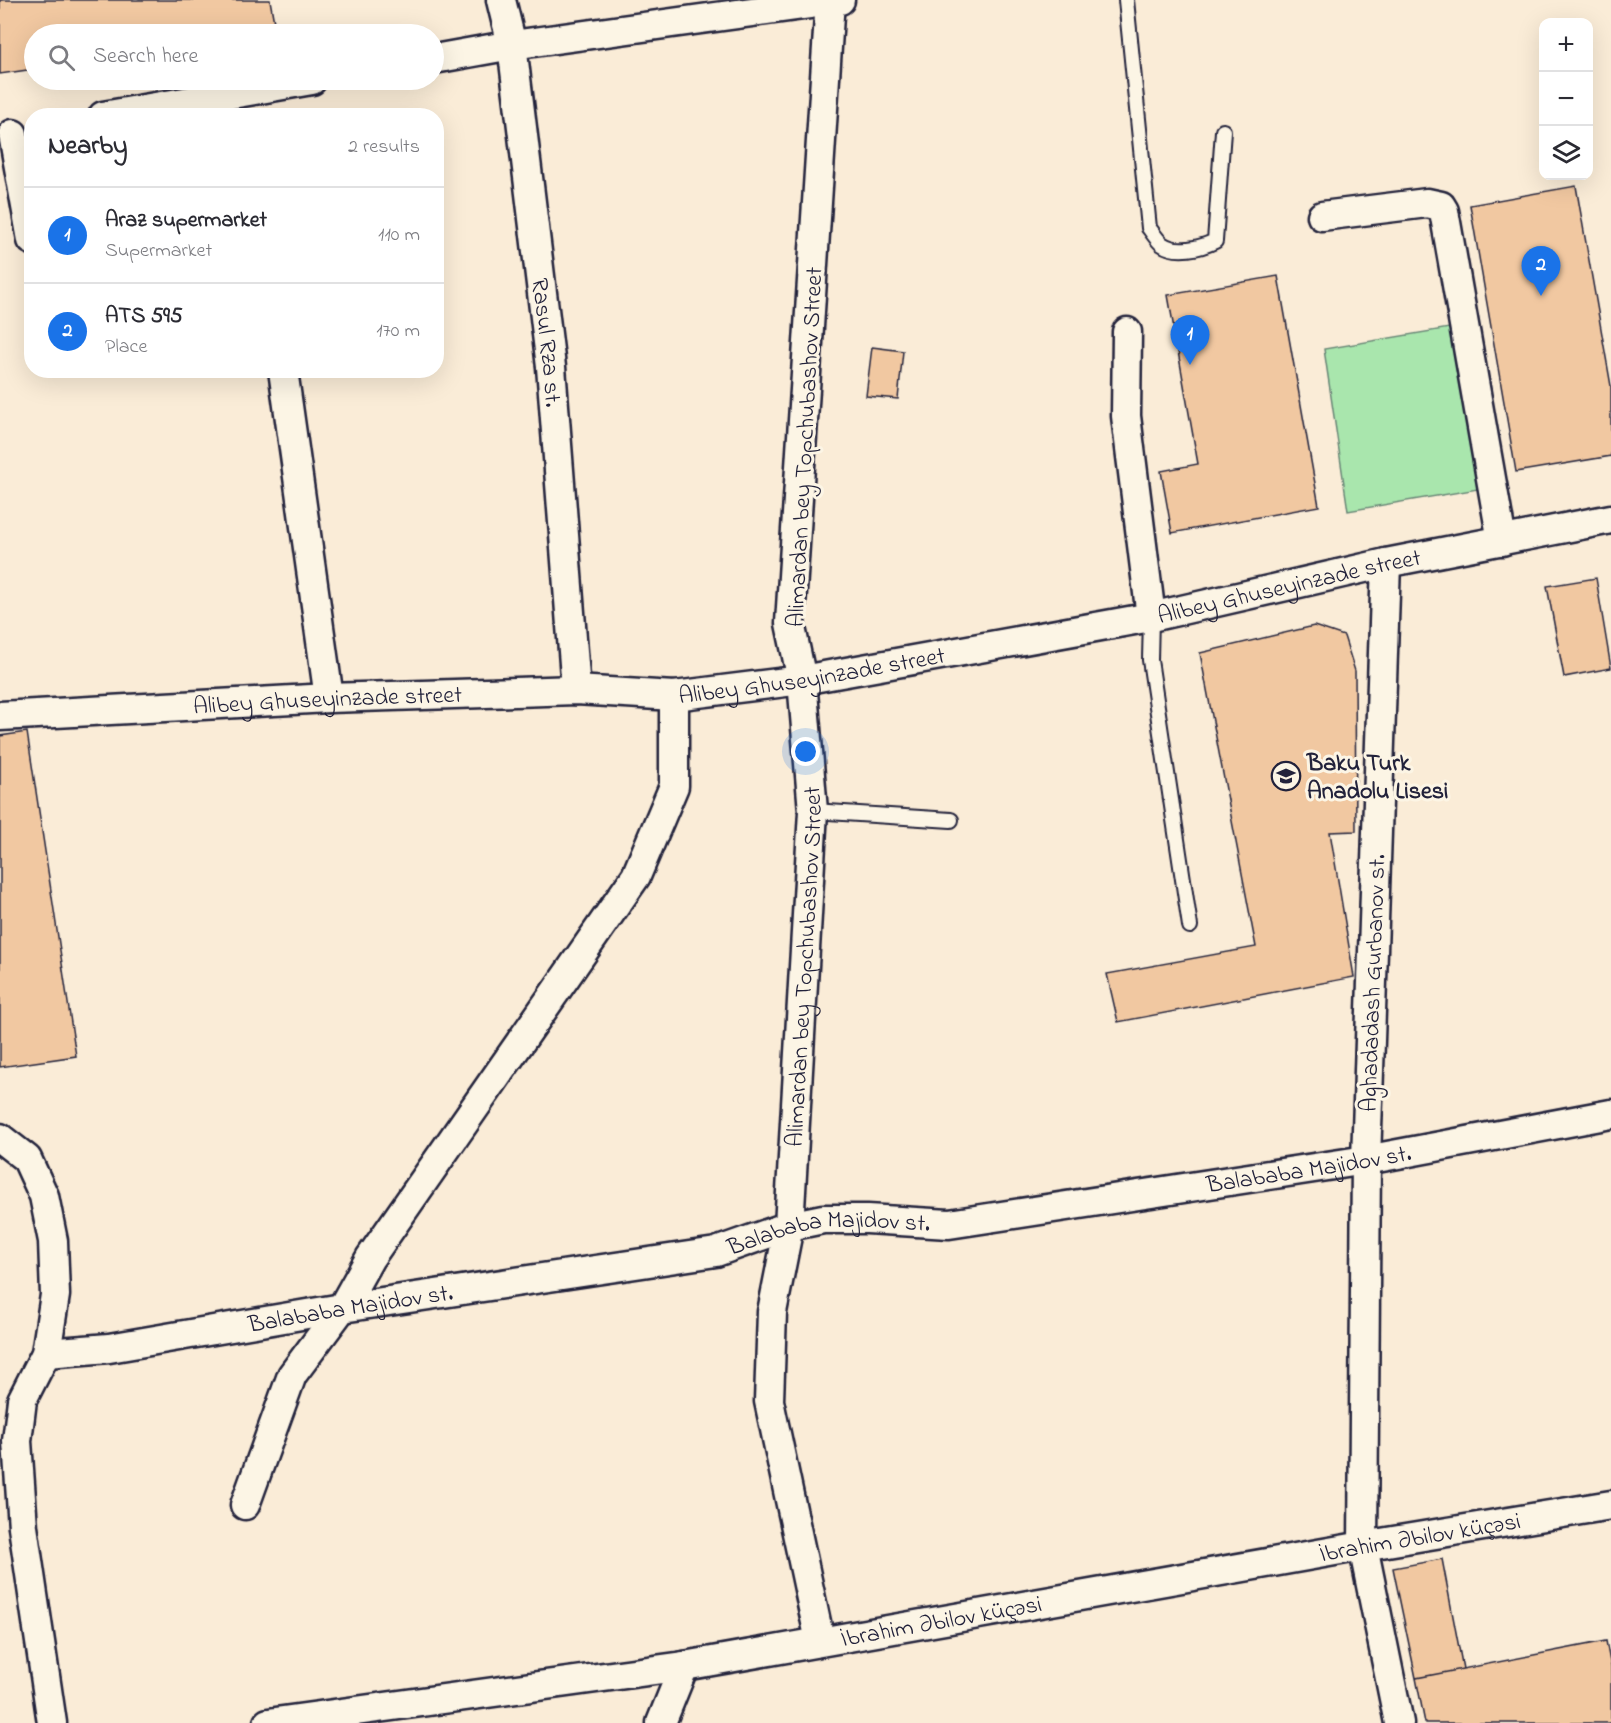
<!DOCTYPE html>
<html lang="en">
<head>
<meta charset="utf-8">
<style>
	body { margin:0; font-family:"Indie Flower",sans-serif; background:#f7f7f7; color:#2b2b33 }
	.controls { position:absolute; right:18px; top:18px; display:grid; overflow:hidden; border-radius:12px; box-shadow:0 6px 24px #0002 }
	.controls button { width:54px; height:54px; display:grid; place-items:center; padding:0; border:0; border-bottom:2px solid #e1e1e2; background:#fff; color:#2b2b33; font:30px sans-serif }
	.you { position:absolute; left:806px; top:752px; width:21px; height:21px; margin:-15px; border:4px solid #fff; border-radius:50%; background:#1a73e8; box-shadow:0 0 0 9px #1a73e833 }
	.badge { display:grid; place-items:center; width:39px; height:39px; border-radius:50%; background:#1a73e8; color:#fff; font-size:20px; font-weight:700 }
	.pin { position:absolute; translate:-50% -50px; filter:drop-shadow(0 2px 3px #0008) }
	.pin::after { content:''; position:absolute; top:32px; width:21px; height:18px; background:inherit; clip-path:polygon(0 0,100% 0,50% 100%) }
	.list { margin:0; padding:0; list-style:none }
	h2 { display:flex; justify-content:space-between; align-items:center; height:78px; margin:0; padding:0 24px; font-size:26px }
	h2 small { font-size:20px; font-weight:400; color:#7c7c81 }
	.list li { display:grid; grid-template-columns:39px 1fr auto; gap:18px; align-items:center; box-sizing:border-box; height:96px; padding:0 24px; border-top:2px solid #e1e1e2 }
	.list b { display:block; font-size:22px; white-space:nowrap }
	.list p { margin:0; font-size:20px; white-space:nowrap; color:#7c7c81 }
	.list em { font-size:20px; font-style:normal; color:#7c7c81 }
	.icon { flex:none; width:33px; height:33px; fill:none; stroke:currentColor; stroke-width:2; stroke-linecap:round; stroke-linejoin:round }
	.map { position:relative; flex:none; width:1611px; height:1723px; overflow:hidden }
	.search { position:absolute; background:#fff; box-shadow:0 6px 24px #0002; left:24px; top:24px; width:420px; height:66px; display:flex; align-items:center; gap:15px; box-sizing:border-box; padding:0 21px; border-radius:33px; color:#7c7c81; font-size:22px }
	.panel { position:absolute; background:#fff; box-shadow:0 6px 24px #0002; left:24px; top:108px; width:420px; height:270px; border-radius:24px }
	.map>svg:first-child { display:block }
	.green { fill:#a9e6ad; stroke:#668474; stroke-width:1.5 }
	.building { fill:#f1c8a1; stroke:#22223b; stroke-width:1.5 }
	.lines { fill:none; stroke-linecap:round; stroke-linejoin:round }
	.service-casing { stroke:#22223b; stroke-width:18 }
	.minor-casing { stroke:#22223b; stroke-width:33 }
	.service { stroke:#fcf5e5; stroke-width:14 }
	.minor { stroke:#fcf5e5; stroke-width:28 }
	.labels { text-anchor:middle; stroke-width:6; stroke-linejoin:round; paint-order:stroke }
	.street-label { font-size:24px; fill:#22223b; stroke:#fcf5e5 }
	.poi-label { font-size:24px; font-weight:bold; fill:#22223b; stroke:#fcf5e5; text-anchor:start }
</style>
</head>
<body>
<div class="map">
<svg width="1611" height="1723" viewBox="0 0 1611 1723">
	<rect width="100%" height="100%" fill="#faecd7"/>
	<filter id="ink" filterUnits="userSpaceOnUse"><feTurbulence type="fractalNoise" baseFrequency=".0167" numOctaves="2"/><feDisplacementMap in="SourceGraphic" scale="12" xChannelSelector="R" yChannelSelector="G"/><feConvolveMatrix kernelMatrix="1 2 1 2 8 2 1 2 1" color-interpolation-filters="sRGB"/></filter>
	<g filter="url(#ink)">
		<path class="green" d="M1455 327 1484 488 1348 511 1324 349Z"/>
		<path class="building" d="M0 0H270L275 28 238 34H34V69L0 74Z
			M1576 186 1611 386V456L1516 472 1470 205Z
			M1278 276 1319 506 1172 533 1161 471 1198 464 1168 295Z
			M872 347 903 351 898 399 866 396Z
			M1596 578 1611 668 1564 677 1547 586Z
			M1314 626 1344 636 1355 671 1356 831 1330 832 1354 977 1118 1022 1107 974 1256 947 1200 653Z
			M27 732 76 1056 0 1067V736Z
			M1442 1559 1463 1669 1416 1678 1393 1568Z
			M1606 1641 1611 1667V1723H1425L1416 1678Z"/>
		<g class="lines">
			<g class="service-casing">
				<path id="service" d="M1126 0 1149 228C1153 233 1157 240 1162 244 1176 254 1201 248 1215 241L1223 131
					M1151 617 1150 660 1190 926
					M813 811 951 820"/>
			</g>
			<g class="minor-casing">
				<g id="minor">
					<path id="s1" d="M501 0 512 45 551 367 576 690"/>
					<path d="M434 59 512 45 840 0"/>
					<path d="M103 116 312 80"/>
					<path d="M13 134 32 240"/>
					<path d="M1322 216 1427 203 1441 206 1444 211 1502 541"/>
					<path d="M1127 332 1126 416 1151 617"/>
					<path d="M283 370 329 698"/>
					<path d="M1386 563 1366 1160 1363 1546 1399 1723"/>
					<path id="s2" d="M0 716 329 698 576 690 674 696 802 680 1151 617 1386 563 1611 519"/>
					<path d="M0 1138 27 1159 44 1196 53 1241 55 1295 46 1353 22 1400 17 1441 23 1527 52 1723"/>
					<path id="s3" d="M46 1353 109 1348 342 1308 716 1252 789 1226 823 1219H867L949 1224 1366 1160 1611 1114"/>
					<path d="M245 1505 292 1375 342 1308 370 1258 636 876 674 786V696"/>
					<path id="s4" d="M820 1641 769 1401 772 1312 789 1226 813 811 802 680 790 623 830 0"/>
					<path id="s5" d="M268 1723 684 1666 1363 1546 1611 1505"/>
					<path d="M661 1723 684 1666"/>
				</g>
			</g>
			<use href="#service" class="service"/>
			<use href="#minor" class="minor"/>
		</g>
	</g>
	<defs>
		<g id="school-ring" transform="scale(1.5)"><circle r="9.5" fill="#fcf5e5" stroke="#22223b" stroke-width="1.5"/><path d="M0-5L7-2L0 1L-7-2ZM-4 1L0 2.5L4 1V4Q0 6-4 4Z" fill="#22223b"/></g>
	</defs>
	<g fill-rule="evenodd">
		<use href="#school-ring" x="1286" y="776"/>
	</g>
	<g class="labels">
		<g class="street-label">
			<text dy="8" stroke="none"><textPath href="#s1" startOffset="346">Rasul Rza st.</textPath></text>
			<text transform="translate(804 447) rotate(-87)" y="8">Alimardan bey Topchubashov Street</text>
			<text dy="8" stroke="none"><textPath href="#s2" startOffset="1300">Alibey Ghuseyinzade street</textPath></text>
			<text dy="8" stroke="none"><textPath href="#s2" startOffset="814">Alibey Ghuseyinzade street</textPath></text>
			<text dy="8" stroke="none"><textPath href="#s2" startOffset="328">Alibey Ghuseyinzade street</textPath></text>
			<text dy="8" stroke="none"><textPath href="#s4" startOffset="682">Alimardan bey Topchubashov Street</textPath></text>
			<text transform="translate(1372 983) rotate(-88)" y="8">Aghadadash Gurbanov st.</text>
			<text dy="8" stroke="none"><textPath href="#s3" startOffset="1280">Balababa Majidov st.</textPath></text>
			<text dy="8" stroke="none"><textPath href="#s3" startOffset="794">Balababa Majidov st.</textPath></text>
			<text dy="8" stroke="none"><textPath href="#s3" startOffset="308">Balababa Majidov st.</textPath></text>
			<text dy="8" stroke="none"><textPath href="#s5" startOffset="1167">İbrahim Əbilov küçəsi</textPath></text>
			<text dy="8" stroke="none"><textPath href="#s5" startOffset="681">İbrahim Əbilov küçəsi</textPath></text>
		</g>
		<g class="poi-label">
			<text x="1307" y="770">Baku Turk<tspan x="1307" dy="28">Anadolu Lisesi</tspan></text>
		</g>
	</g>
</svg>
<div class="controls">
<button>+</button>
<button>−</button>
<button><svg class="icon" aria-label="layers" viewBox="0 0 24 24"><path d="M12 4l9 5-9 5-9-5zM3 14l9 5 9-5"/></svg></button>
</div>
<div class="you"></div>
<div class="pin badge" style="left:1190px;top:365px">1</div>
<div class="pin badge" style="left:1541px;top:296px">2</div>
<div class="search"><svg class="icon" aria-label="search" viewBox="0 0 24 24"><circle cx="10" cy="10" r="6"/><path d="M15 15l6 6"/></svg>Search here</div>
<section class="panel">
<h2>Nearby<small>2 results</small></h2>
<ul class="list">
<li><span class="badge">1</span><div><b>Araz supermarket</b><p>Supermarket</p></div><em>110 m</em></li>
<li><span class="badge">2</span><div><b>ATS 595</b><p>Place</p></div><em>170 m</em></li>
</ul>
</section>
</div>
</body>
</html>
